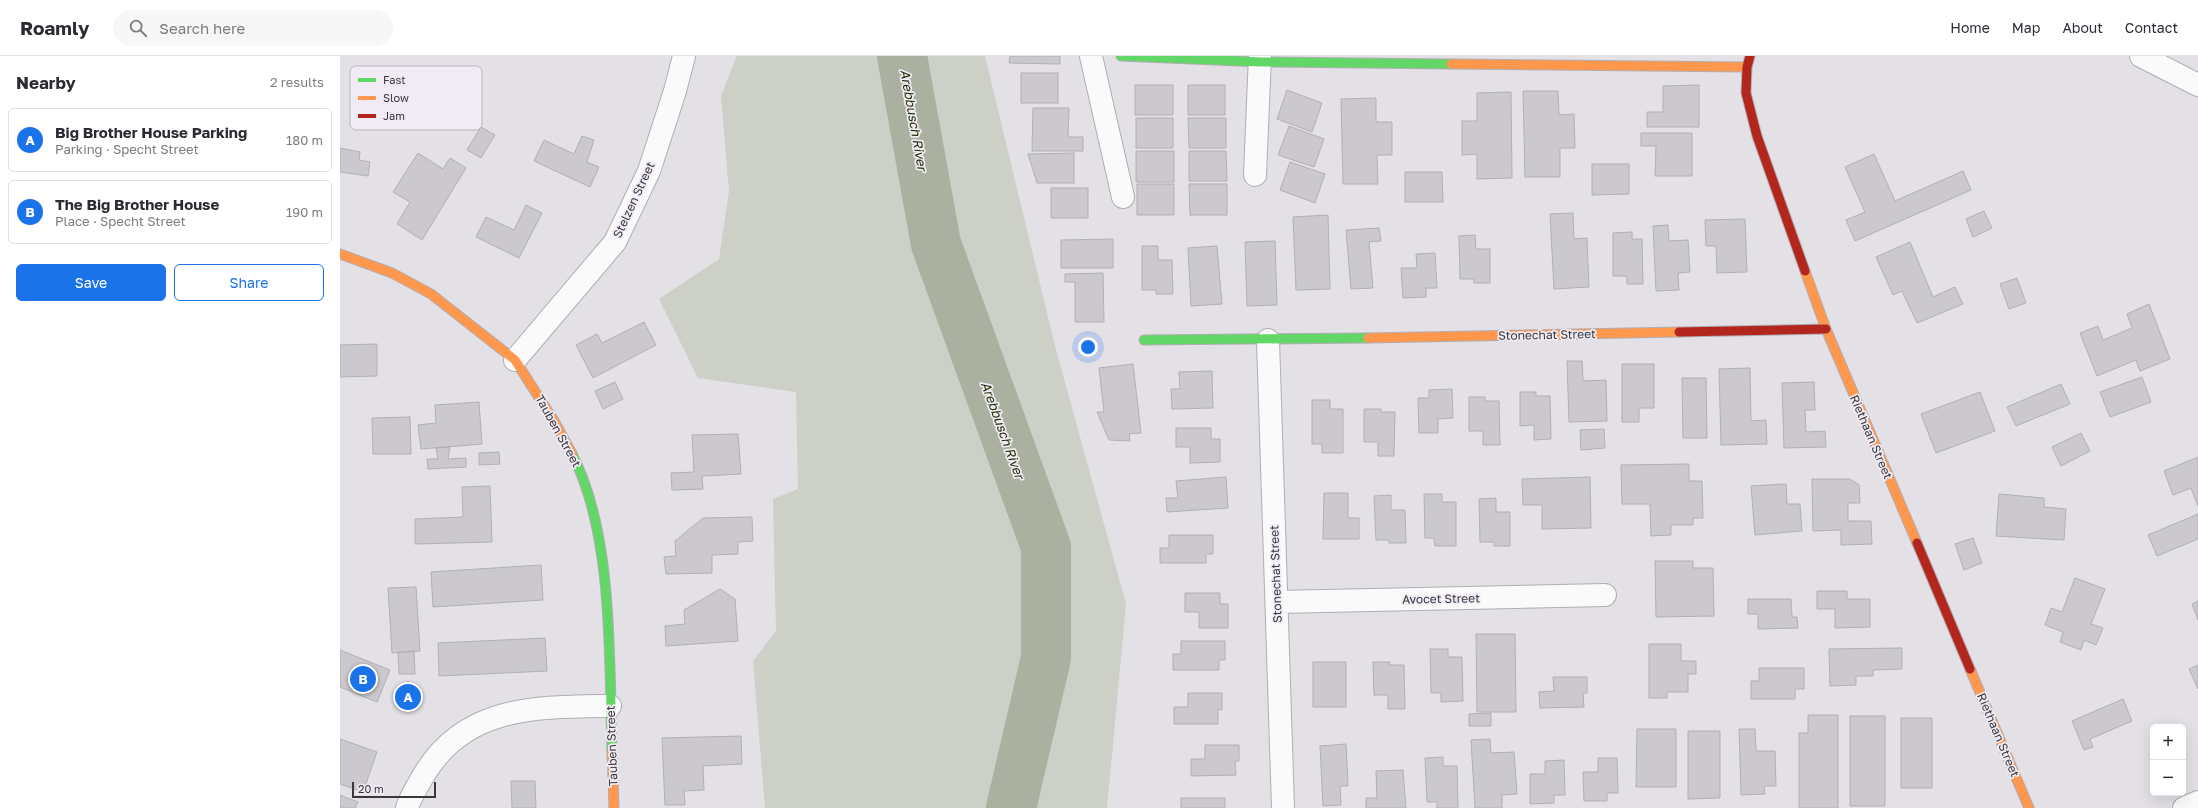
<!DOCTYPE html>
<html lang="en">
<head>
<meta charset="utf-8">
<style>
	body { margin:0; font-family:"Golos Text",sans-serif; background:#f7f7f7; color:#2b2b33 }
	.controls { position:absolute; right:12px; bottom:12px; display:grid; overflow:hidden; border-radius:6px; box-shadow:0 4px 16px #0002 }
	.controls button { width:36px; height:36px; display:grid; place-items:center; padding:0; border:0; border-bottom:1px solid #e1e1e2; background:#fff; color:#2b2b33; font:20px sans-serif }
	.scale { position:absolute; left:12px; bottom:10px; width:84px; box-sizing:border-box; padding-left:4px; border:2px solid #39373a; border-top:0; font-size:11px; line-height:14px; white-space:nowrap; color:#39373a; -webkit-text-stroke:3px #f0ebf5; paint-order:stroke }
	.you { position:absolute; left:748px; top:291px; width:14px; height:14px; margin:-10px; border:3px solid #fff; border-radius:50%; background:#1a73e8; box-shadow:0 0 0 6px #1a73e833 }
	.badge { display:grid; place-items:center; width:26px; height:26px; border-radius:50%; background:#1a73e8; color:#fff; font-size:13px; font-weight:700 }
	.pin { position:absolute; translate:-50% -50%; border:2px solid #fff; box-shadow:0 1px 4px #0006 }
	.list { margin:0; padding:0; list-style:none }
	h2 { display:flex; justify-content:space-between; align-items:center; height:52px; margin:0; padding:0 16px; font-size:17px }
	h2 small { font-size:13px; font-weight:400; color:#7c7c81 }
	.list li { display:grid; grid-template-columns:26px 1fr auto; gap:12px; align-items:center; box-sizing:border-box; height:64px; margin:0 8px 8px; padding:0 8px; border:1px solid #e1e1e2; border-radius:6px }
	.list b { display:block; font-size:15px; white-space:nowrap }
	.list p { margin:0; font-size:13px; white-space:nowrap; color:#7c7c81 }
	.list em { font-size:13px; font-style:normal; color:#7c7c81 }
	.actions { display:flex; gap:8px; padding:12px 16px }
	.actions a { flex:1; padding:9px 0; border:1px solid #1a73e8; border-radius:6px; text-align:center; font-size:14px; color:#1a73e8 }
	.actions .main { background:#1a73e8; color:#fff }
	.icon { flex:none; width:22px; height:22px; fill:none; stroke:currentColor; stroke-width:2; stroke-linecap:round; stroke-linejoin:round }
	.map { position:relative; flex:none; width:1858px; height:752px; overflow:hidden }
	header { display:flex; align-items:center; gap:24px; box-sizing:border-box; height:56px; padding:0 20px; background:#fff; border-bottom:1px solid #e1e1e2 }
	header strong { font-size:19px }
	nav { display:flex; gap:22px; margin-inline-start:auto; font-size:14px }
	.search { width:280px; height:36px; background:#f7f7f7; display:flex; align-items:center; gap:10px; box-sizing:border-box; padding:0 14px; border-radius:22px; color:#7c7c81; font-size:15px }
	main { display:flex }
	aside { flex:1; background:#fff }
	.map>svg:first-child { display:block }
	.green { fill:#ccd0c7 }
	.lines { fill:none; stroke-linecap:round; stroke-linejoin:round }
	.river { stroke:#aab1a0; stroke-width:50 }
	.building { fill:#cbc9cd; stroke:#b2b0b4 }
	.street-casing { stroke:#b0aeb2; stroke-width:24 }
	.fast-casing { stroke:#b0aeb2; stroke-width:11 }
	.slow-casing { stroke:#b0aeb2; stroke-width:11 }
	.jam-casing { stroke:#b0aeb2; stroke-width:11 }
	.street { stroke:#fbfafb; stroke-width:22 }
	.fast { stroke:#63d668; stroke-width:9 }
	.slow { stroke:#ff974d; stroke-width:9 }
	.jam { stroke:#b3261e; stroke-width:9 }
	.labels { text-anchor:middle; stroke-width:3.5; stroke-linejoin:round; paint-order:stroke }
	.street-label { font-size:12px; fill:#39373a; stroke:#f0ebf5 }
	.water-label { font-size:13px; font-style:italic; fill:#223001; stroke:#f0ebf5 }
	.key { fill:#f0ebf5; stroke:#b9b5bd; stroke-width:1 }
	.key-label { font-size:11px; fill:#39373a }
</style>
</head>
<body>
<header>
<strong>Roamly</strong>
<div class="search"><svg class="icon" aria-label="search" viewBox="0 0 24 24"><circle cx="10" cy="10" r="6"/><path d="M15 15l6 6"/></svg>Search here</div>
<nav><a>Home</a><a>Map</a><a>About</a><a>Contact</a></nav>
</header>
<main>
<aside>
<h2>Nearby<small>2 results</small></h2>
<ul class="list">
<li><span class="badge">A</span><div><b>Big Brother House Parking</b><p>Parking · Specht Street</p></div><em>180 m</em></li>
<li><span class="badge">B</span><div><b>The Big Brother House</b><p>Place · Specht Street</p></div><em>190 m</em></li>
</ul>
<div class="actions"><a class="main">Save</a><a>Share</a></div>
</aside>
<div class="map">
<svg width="1858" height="752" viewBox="0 0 1858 752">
	<rect width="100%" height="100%" fill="#e3e0e6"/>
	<path class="green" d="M397 0H645L715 290 786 548 767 752H425L413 605 436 575 433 443 458 433 456 336 358 322 319 243 379 203 389 135 381 40Z"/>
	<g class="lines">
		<path class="river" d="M562 0 596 188 706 491V602L671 752"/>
	</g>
	<path class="building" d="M670 0H720V8L669 7Z
		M681 17H718V47H681Z
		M795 29H833V59H795Z
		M848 29H885V59H848Z
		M1359 29V71H1307V56H1323V30Z
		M947 34 982 47 972 76 937 63Z
		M1183 35H1218L1219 59 1234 58 1235 92H1220V121H1185Z
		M1171 36 1172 122 1137 123V98L1122 99V65H1137V37Z
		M1036 42V66H1052V99H1037L1038 128H1003L1001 43Z
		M693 52H729L728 81H743V95H692Z
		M796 62H833V92H796Z
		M848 62H886V92H849Z
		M949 70 984 83 974 111 938 99Z
		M141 71 155 79 141 102 127 94Z
		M1301 77H1352V120H1315L1316 90H1301Z
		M242 80 254 84 247 106 259 111 250 131 194 105 204 84 234 98Z
		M0 92 20 96 19 104 30 106 28 120 0 116Z
		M796 95H834V126H796Z
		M849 95H886L887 125H849Z
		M78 97 103 113 110 102 126 112 82 184 57 168 70 146 53 136Z
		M734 97V127H697L688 98Z
		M1534 98 1555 145 1623 115 1631 134 1515 185 1506 164 1525 156 1505 111Z
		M950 106 985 118 975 147 940 134Z
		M1252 108H1289V138L1252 139Z
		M1065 116H1102L1103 146H1065Z
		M797 128H834V159H797Z
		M849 128H887V159H850Z
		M711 132H748V162H711Z
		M186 149 202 157 179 202 136 181 146 161 174 174Z
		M1644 155 1652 172 1633 181 1626 163Z
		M1233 157 1234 183 1247 182 1249 231 1214 233 1210 158Z
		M988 159 990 233 956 234 953 161Z
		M1405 163 1407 216 1377 217 1376 190H1366L1365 164Z
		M1328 169 1329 185 1348 184 1350 216 1338 217 1339 234 1316 235 1313 170Z
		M1039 172 1041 185 1029 186 1033 232 1011 233 1006 174Z
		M1292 176V183H1302L1303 228H1287V220H1273V177Z
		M1135 179 1136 193H1150V227H1134V223H1120L1119 180Z
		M773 183V212H721V184Z
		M935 185 937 249 907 250 905 186Z
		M1570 186 1593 241 1615 231 1623 248 1577 267 1562 235 1553 239 1536 201Z
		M802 190H818V204H832L833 238H816V234H802Z
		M877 190 882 248 851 250 848 192Z
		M1095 197 1097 232H1086V241L1063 242 1061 212H1077L1076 198Z
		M763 217 764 266H735V226H725V218Z
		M1677 222 1686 247 1669 253 1660 228Z
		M1809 248 1830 303 1800 315 1796 304 1757 320 1740 277 1758 270 1763 284 1792 272 1787 258Z
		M304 266 316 289 253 322 236 289 257 278 262 287Z
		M37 288V320L0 321V289Z
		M1227 305H1242L1243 325 1266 324 1267 365 1229 366Z
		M793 308 801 377 789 378 790 385 769 384 757 356H764L759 312Z
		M1282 308H1314V352H1299V366H1282Z
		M1410 312 1411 365 1426 364 1427 388 1381 389 1379 313Z
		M872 315 873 352 832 353 831 333H840L839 316Z
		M1802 321 1811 346 1770 361 1760 336Z
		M1342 322H1366L1367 382H1343Z
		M275 326 283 343 263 353 255 335Z
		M1474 326 1475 354H1465L1466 376 1485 375 1486 391 1444 392 1442 327Z
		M1721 328 1730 348 1676 370 1667 351Z
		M1112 333 1113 362 1098 363V377H1079L1078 342H1089V334Z
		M1180 336H1196V340H1210L1211 383 1194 384V369L1180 370Z
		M1640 336 1655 375 1596 397 1581 358Z
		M1129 341H1145V345H1159L1160 389H1143V375H1129Z
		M972 344H990V353H1003V397H982V388H972Z
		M139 346 142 388 81 393 78 369 96 367 95 349Z
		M1024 353H1041V356H1055L1054 400H1038V386H1024Z
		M70 361 71 398H33L32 362Z
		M836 372H871V383H880V406L850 407V391H836Z
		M1264 373 1265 392 1241 394 1240 374Z
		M1741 377 1750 395 1721 410 1712 391Z
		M398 378 401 418 362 420 363 433 332 434 331 417 354 416 352 379Z
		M110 391 108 403 126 402V411L88 413 87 403H98L96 392Z
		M159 396 160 408 139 409V397Z
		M1858 401V450L1851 432 1833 439 1824 415Z
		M1349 408V425H1362L1363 462H1353V469H1331V479L1311 480 1310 448H1282L1281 409Z
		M886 421 888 452 827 456 826 442H838L836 425Z
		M1250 421 1251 472 1202 473V449H1183L1182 423Z
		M1472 423H1510L1519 429 1520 447H1508V465H1531L1532 488 1501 489V474L1473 475Z
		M1446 428 1447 448H1460L1462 475 1415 479 1411 430Z
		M150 430 152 486 75 488V463L123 461 122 431Z
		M984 437H1008V462H1019V483H983Z
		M1084 438H1102V446H1116V490H1095L1094 482H1085Z
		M1659 438 1704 442V451L1726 453 1724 484 1656 480Z
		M1051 439V454H1065L1066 487H1049V484H1036L1034 440Z
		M1156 442V456H1170V490H1154V486H1140L1139 443Z
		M1858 458V483L1817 500 1808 479Z
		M412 461 413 485 398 486V498L372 499V517L326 518 324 501 336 500 335 485 363 462Z
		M829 479H873V498H866V507H820V492H829Z
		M1633 482 1642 507 1624 514 1615 488Z
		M1315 505H1353V512H1373L1374 560 1316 561Z
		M201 509 203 544 93 551 91 516Z
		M1735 522 1765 533 1751 568 1763 572 1756 589 1744 584 1741 594 1720 586 1723 576 1705 569 1711 552 1722 556Z
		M76 531 80 595 52 597 48 532Z
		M380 533 395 543 398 585 326 590 325 570 345 568 344 554Z
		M1477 535H1507V543H1530V571L1495 572V553H1477Z
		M845 537H880V548H888V572H859V556H845Z
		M1408 543H1451L1452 561H1457L1458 572 1418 573V558H1408Z
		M1858 545V564L1852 548Z
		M1136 578H1175L1176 656H1137Z
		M205 582 207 615 99 620 98 587Z
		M841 585H885V604H879V614H833V598H841Z
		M1309 588H1341V605H1356V618H1348V636H1327V642H1309Z
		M1562 592V613L1533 614V620H1516V629L1490 630 1489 593Z
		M1090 593H1108V601H1122L1123 645 1101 646V637H1091Z
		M0 594 50 614 37 646 0 631Z
		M74 595 75 618H59L58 596Z
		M973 606H1006V651H973Z
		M1033 606H1050L1049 609H1064L1065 653H1048V639H1034Z
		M1858 609V633L1849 613Z
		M1419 612H1464V633H1455V643H1411V625H1419Z
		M1213 621H1247V637H1243L1244 651 1200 652 1199 636 1214 635Z
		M848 637H882V654L878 653V668H834V651H848Z
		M1783 643 1792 665 1750 683 1753 691 1744 694 1732 665Z
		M1151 657V670H1129V658Z
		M1468 659H1498V752H1459V677H1468Z
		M1510 660H1545V750H1510Z
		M1561 662H1592V732H1561Z
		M1297 673H1336V731H1296Z
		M1399 673H1415L1416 695H1435L1436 730H1424L1425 738 1401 739Z
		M1348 675H1380V742L1348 743Z
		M401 680 402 708 363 710 364 734 344 735 345 749H325L322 682Z
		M0 683 37 696 23 736 0 728Z
		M1150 683 1151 697 1174 696 1177 738 1162 739V752H1135L1131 684Z
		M1006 688 1008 730H1000L1001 749 983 750 980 690Z
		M865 689H899V705H895L896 719 851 720V703H865Z
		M1103 701V710H1117L1118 752H1097V746H1087L1085 702Z
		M1258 702H1277L1278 737H1267V745H1244L1243 716H1258Z
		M1224 704 1225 739H1214V747L1190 748V718H1205V705Z
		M1063 714 1066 752H1026V742H1037L1036 715Z
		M171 725H195L196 752H172Z
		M0 739 18 746 15 752H0Z
		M841 742H885V752H841Z"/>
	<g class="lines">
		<g class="street-casing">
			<path id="street" d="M751 0 783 141
				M1801 0 1858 29
				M915 119 920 0
				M928 284 943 752
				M175 304 275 186 309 115 335 35 344 0
				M937 546 1265 539
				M67 752C70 742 77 731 82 722 123 649 197 651 270 650
				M1844 752 1858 746"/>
		</g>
		<g class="fast-casing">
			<path id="fast" d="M781 0 921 6 1111 8
				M804 284 1028 282
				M232 398C274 478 269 606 272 695"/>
		</g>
		<g class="slow-casing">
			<path id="slow" d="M1111 8 1407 11
				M0 198 52 217 91 238 175 304 214 365 232 398
				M1465 215 1486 273 1577 487
				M1028 282 1339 276
				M1630 613 1689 752
				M272 695 274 752"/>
		</g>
		<g class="jam-casing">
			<path id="jam" d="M1410 0 1407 11 1406 37 1417 80 1465 215
				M1339 276 1486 273
				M1577 487 1630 613"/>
		</g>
		<use href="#street" class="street"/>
		<use href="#fast" class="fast"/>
		<use href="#slow" class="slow"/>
		<use href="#jam" class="jam"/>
	</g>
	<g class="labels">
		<g class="street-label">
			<text transform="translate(294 144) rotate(-65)" y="4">Stelzen Street</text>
			<text transform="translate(1207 279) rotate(-1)" y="4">Stonechat Street</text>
			<text transform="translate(218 375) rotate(61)" y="4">Tauben Street</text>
			<text transform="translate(1531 381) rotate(67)" y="4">Riethaan Street</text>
			<text transform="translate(936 518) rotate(-92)" y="4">Stonechat Street</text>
			<text transform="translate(1101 543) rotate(-1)" y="4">Avocet Street</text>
			<text transform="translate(1658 679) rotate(67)" y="4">Riethaan Street</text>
			<text transform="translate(272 690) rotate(-92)" y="4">Tauben Street</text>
		</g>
		<g class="water-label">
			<text transform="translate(574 64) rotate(80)" y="5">Arebbusch River</text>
			<text transform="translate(663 374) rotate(70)" y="5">Arebbusch River</text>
		</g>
	</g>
	<rect x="10" y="10" width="132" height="64" rx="6" class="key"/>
	<rect x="18" y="22" width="18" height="4" fill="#63d668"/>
	<rect x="18" y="40" width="18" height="4" fill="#ff974d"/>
	<rect x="18" y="58" width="18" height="4" fill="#b3261e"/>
	<g class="key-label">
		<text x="43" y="28">Fast</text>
		<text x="43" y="46">Slow</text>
		<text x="43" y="64">Jam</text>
	</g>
</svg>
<div class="controls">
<button>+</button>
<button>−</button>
</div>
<div class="scale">20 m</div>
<div class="you"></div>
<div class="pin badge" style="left:68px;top:641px">A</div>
<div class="pin badge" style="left:23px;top:623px">B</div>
</div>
</main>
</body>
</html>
